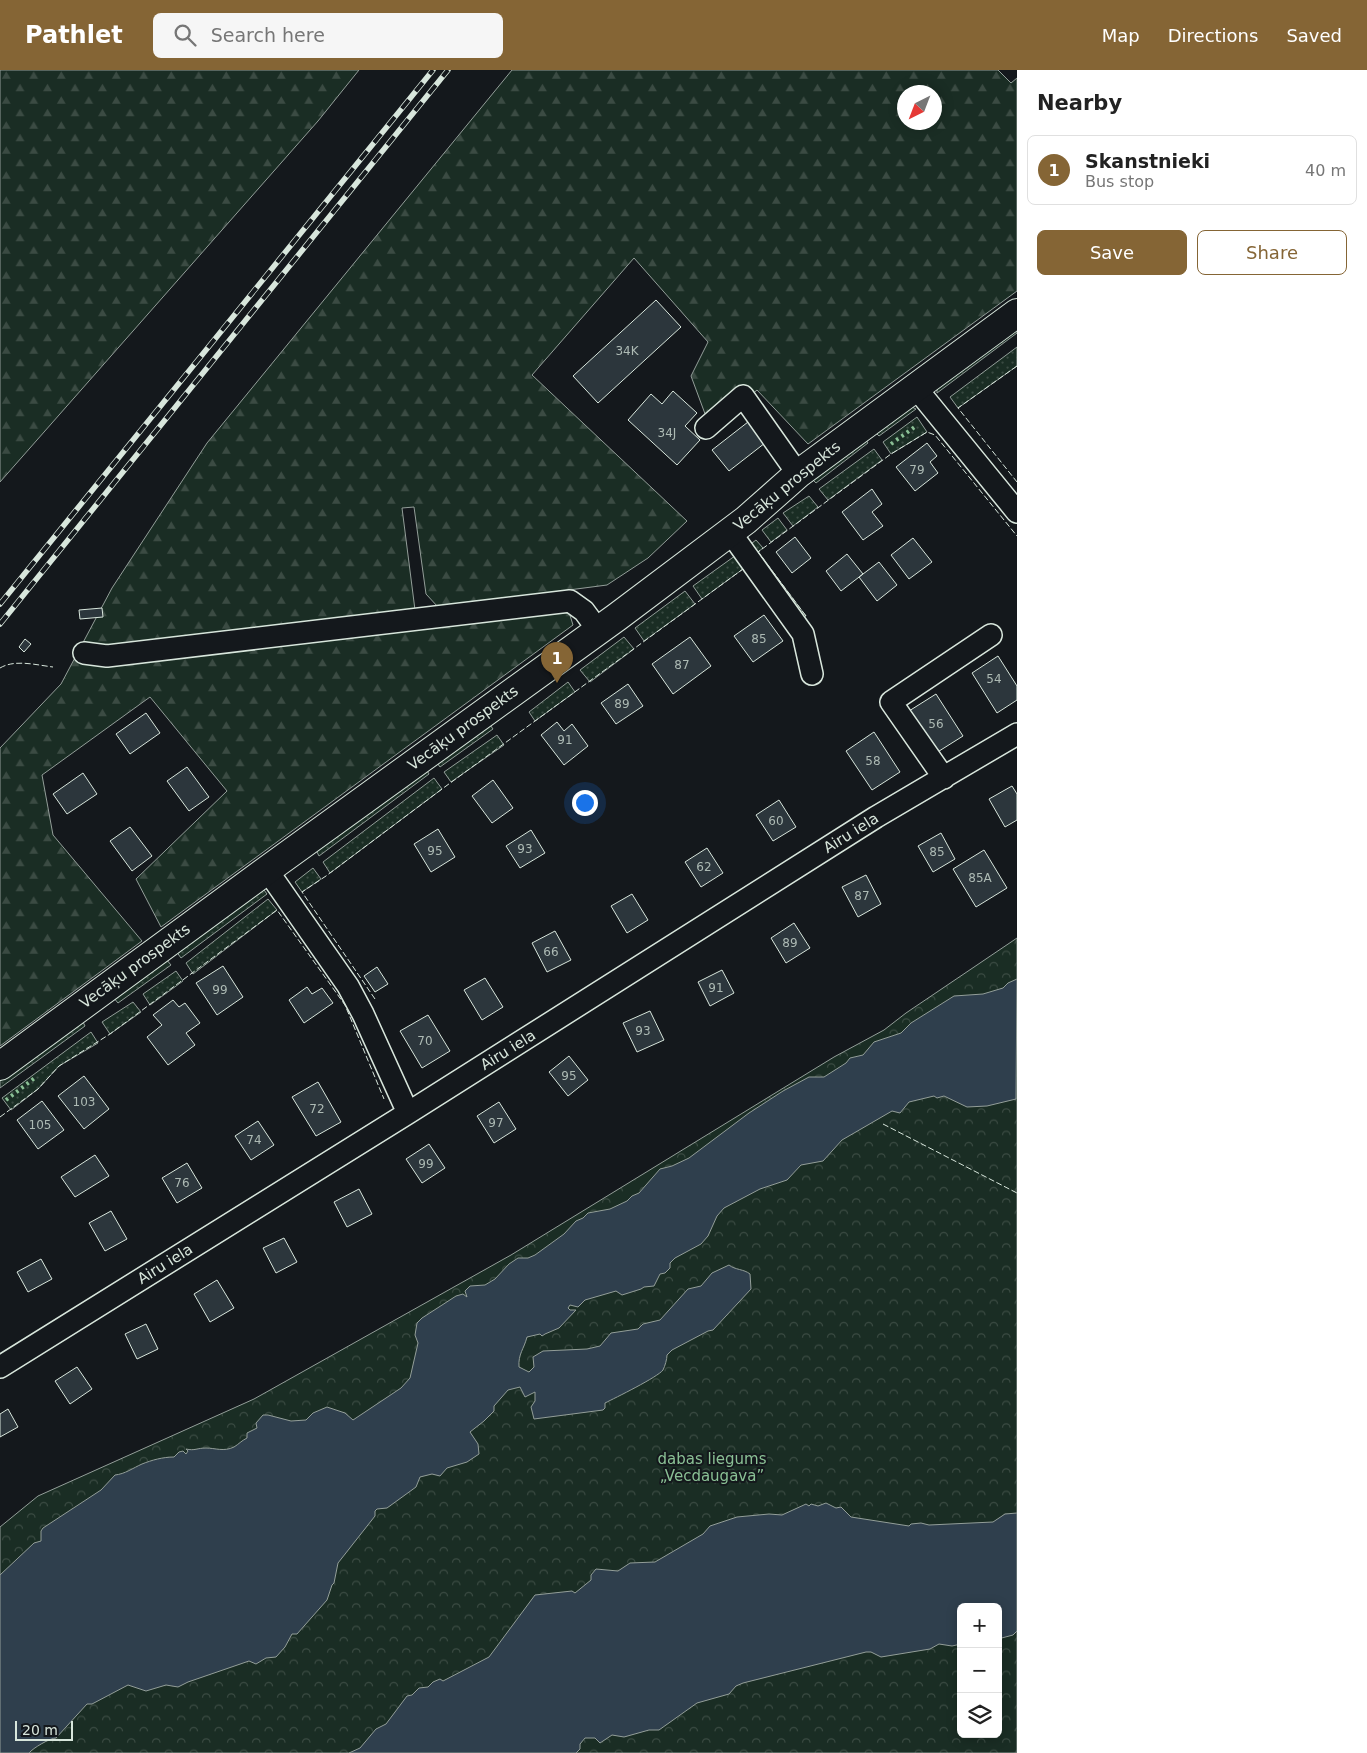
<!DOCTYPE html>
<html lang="en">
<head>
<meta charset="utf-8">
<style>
	body { margin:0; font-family:"DejaVu Sans",sans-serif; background:#f6f6f6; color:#222 }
	.controls { position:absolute; right:15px; bottom:15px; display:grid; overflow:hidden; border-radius:8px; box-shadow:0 2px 12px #0003 }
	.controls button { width:45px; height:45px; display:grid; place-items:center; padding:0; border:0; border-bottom:1px solid #e0e0e0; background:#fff; color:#222; font:25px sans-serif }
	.compass { position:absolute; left:897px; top:15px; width:45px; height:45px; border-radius:50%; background:#fff; box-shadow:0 2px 12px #0003; rotate:222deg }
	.scale { position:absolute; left:15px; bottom:12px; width:58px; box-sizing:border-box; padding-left:5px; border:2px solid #d8e6dc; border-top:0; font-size:14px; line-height:18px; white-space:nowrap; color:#d8e6dc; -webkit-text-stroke:4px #14181c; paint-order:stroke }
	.you { position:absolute; left:584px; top:732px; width:18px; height:18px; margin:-12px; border:4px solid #fff; border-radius:50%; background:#1a73e8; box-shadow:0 0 0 8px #1a73e833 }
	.badge { display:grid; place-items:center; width:32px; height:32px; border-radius:50%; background:#856535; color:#fff; font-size:16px; font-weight:700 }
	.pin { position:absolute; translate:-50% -41px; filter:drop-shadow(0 1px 2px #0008) }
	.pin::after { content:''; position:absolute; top:26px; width:18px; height:15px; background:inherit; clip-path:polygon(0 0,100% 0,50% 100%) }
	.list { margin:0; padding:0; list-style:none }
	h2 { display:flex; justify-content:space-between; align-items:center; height:65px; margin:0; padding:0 20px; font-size:21px }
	h2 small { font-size:16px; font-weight:400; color:#767676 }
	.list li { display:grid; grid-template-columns:32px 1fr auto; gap:15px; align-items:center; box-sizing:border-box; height:70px; margin:0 10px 10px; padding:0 10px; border:1px solid #e0e0e0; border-radius:8px }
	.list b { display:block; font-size:19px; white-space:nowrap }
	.list p { margin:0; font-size:16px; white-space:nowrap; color:#767676 }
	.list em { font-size:16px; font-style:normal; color:#767676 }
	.actions { display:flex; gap:10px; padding:15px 20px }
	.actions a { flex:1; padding:11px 0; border:1px solid #856535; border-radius:8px; text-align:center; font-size:18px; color:#856535 }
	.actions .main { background:#856535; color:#fff }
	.icon { flex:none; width:28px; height:28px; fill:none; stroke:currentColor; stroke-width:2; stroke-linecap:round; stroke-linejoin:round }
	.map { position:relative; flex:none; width:1017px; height:1683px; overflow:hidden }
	header { display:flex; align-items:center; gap:30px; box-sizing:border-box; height:70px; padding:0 25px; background:#856535; color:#fff }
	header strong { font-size:24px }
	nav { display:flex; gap:28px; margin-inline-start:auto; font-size:18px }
	.search { width:350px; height:45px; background:#f6f6f6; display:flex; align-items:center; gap:12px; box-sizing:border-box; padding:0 18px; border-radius:8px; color:#767676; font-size:19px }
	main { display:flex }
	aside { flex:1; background:#fff }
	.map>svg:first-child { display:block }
	.grass { fill:url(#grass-dots); stroke:#939e99 }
	.forest { fill:url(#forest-firs); stroke:#939e99; fill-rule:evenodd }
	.park { fill:url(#park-crowns); stroke:#939e99; fill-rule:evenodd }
	.water { fill:#2f3f4d; stroke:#939e99 }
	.building { fill:#2c363c; stroke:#d8e6dc }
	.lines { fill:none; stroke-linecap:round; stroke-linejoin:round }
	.minor-casing { stroke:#d8e6dc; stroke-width:24 }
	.major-casing { stroke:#d8e6dc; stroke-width:30 }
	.minor { stroke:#14181c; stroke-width:21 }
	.major { stroke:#14181c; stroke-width:28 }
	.rail-casing { stroke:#d8e6dc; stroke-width:5.5 }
	.rail { stroke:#14181c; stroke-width:4; stroke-dasharray:11; stroke-linecap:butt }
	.hedge { stroke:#8ac095; stroke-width:4; stroke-dasharray:2.5 4; stroke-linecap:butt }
	.fence { stroke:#d8e6dc; stroke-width:1; stroke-dasharray:6 2.5; stroke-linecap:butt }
	.labels { text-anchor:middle; stroke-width:4; stroke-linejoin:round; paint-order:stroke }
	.number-label { font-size:12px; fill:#adbab4 }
	.street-label { font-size:15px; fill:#d8e6dc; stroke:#14181c }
	.park-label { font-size:15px; fill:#8ac095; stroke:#14181c }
</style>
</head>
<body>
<header>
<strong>Pathlet</strong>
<div class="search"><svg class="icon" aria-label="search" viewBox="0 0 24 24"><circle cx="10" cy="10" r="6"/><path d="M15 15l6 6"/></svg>Search here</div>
<nav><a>Map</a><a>Directions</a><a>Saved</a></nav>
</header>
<main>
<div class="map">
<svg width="1017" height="1683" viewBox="0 0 1017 1683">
	<defs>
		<pattern id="grass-dots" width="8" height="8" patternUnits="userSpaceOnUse" patternTransform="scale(1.25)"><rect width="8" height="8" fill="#1a2d24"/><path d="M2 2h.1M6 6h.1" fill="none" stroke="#3b4b43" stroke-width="1.8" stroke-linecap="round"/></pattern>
		<pattern id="forest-firs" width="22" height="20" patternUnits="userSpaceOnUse" patternTransform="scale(1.25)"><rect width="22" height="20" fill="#1a2d24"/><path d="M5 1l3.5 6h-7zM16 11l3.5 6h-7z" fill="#3b4b43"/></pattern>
		<pattern id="park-crowns" width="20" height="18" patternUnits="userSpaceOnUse" patternTransform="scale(1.25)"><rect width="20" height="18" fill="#1a2d24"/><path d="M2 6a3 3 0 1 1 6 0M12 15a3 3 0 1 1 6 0" fill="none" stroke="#3b4b43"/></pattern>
	</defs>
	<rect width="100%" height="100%" fill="#14181c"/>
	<path class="grass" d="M1017 258V263L937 323V319Z
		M1017 277V296L958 338 950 327Z
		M912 337 916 339 879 366 876 363Z
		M917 347 927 362 891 384 883 372Z
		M866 370 868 373 816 413 813 410Z
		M874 379 882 390 828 430 819 419Z
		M809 426 818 437 793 456 783 443Z
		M778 448 787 460 771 472 762 460Z
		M756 470 763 478 758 482 806 546 802 548 748 476Z
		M739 483 743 499 702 529 693 516Z
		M685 521 695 534 644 571 635 558Z
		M624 567 634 579 590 612 580 600Z
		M568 612 575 622 535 651 529 642Z
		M488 652 493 659 440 697 435 690Z
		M497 665 504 675 451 712 444 702Z
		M425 697 429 704 319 786 316 780Z
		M434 708 442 719 330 803 323 792Z
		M313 798 321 809 302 822 295 812Z
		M258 819 264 820 267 824 181 888 176 881Z
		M268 829 277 840 193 904 186 893Z
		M166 889 171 895 118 933 113 927Z
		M176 901 183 911 150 935 143 924Z
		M133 932 141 942 110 964 102 952Z
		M83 952 85 956 0 1018V1011Z
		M91 962 98 973 59 996 38 1019 11 1040 2 1028Z"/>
	<path class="forest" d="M0 0H359L318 51 0 412Z
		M512 0H998L1011 13 1017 8V221L808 374 757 320 711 360 691 306 708 272 634 188 532 305 687 451 648 488 607 515 438 537 426 524 414 437 402 438 415 540 398 562 569 542 573 555 161 857 136 809 227 721 150 627 42 705 53 765 142 871 0 976V678L61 614 112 518 207 373ZM904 22H934V52H904Z"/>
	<path class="park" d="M1017 868V1683H0V1457L38 1426 254 1329 511 1185 834 987 884 960 906 943ZM961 1537H998V1664H961Z"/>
	<path class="water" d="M1017 909 1016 1029 987 1036 967 1037 944 1026 937 1028 934 1026 909 1032 900 1043 892 1041 842 1070 823 1091 801 1095 787 1110 760 1119 724 1138 717 1146 708 1166 701 1174 675 1188 670 1193V1198L665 1203 660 1204 654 1216 644 1217 641 1219 622 1225 616 1221 585 1230 578 1237 570 1235 568 1238 570 1240H576L559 1258 545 1264 542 1266 540 1264 527 1267C524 1279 518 1284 519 1297L529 1302 534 1297 533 1287 543 1281 587 1279 600 1276 611 1263 638 1259 643 1254 660 1250 688 1219 701 1216 712 1203 729 1195C735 1200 744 1199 750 1204L751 1219 713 1260 708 1261 672 1280 667 1285C667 1289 665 1296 663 1300 658 1307 615 1328 605 1333V1338L603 1340 534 1349 531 1337 535 1331V1322L525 1327 520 1317 508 1320 494 1336V1341L484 1351 470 1362 478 1374 479 1384 467 1392 447 1398 440 1406 432 1404 420 1407 416 1417 387 1438 377 1439 375 1441V1446L338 1493 334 1513 332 1515 327 1530 297 1564H292L285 1577 276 1587 266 1588 256 1594 249 1591 188 1612 178 1617 166 1615 146 1621 128 1615 92 1634H87L56 1668C50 1668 33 1678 29 1683H0V1505L34 1473 41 1471V1461L43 1458 101 1420 115 1405C125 1404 133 1398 142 1394 152 1390 163 1387 174 1387L179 1382 183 1381 186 1384 188 1381 186 1379C195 1381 197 1378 206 1378 215 1378 224 1382 234 1377 239 1374 241 1371 247 1368V1363L257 1358 256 1353 263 1345H268L291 1351 306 1350 313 1343 327 1337 345 1343 353 1350 401 1318 410 1308 418 1273 415 1265 417 1253 422 1248 456 1226 463 1224 467 1227 465 1221 470 1216 485 1215 495 1209 509 1194 518 1188H528L535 1185 564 1164 576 1151 583 1148 588 1143 610 1139 627 1131 632 1126 639 1123 660 1099 672 1096 689 1088 749 1043 783 1021 809 1007H824L846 993 850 988 863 985 874 972 901 963 911 953 954 926 983 924 1003 918 1008 913Z
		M826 1433 836 1438 841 1437 851 1447 909 1456 911 1454 921 1453 929 1455 993 1452 1005 1444 1017 1443V1561L1013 1565 998 1569V1537H961V1574L952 1576 939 1574 930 1579 881 1587 871 1582H866L743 1613 736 1616 729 1624 697 1633 659 1660H649L624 1667 612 1665 600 1673 595 1668H585L580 1674V1679L576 1683H349L360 1678 376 1659 386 1654 407 1626 412 1625 419 1618 428 1617 433 1612 440 1609 443 1611 489 1587 535 1525 572 1521 575 1523 591 1510V1505L596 1499 618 1501 630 1493 655 1492 703 1464 710 1456 737 1447 769 1444 782 1445 806 1434 809 1436 811 1434 818 1436Z"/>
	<path class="building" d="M656 230 681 257 598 333 573 306Z
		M673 321 697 343 685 356 700 370 677 395 628 350 651 324 662 334Z
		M748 352 765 373 729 401 712 380Z
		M927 373 937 386 930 392 938 403 915 421 896 397Z
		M872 419 882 434 872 442 883 456 863 470 842 442Z
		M795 467 811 488 792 503 776 482Z
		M913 468 932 492 909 509 891 485Z
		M847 484 863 504 841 521 826 501Z
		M879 492 897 515 877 531 859 507Z
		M102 538 103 547 80 549 79 540Z
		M764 545 783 571 753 592 734 566Z
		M690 567 711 596 673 624 652 594Z
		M25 569 31 574 24 582 19 577Z
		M998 586 1017 616V630L997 643 972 603Z
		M628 614 643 636 616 654 601 633Z
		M936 624 963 666 936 683 909 641Z
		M146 643 160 663 130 684 116 664Z
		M557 652 564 661 572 654 588 676 564 695 541 665Z
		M874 662 900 702 872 720 846 681Z
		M187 697 209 727 189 741 167 711Z
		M83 703 97 724 67 744 53 724Z
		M493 710 513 738 492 753 472 726Z
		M1012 716 1017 724V750L1005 757 989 729Z
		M779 730 796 757 773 771 756 745Z
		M130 757 152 786 132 801 110 771Z
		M438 759 455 787 431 802 414 774Z
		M531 760 545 783 520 798 506 776Z
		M941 763 955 789 933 802 918 776Z
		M707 778 723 803 701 817 685 792Z
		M984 780 1007 818 976 837 953 799Z
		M866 805 881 834 858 847 842 817Z
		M632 824 648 850 627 863 611 836Z
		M794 853 810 878 786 893 771 868Z
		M555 861 571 890 547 902 532 873Z
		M223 896 243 927 217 945 196 913Z
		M377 897 388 914 375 922 364 906Z
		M722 900 734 923 710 936 698 912Z
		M485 908 503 937 482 950 464 920Z
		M307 917 312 924 322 918 333 933 304 953 289 930Z
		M173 930 179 937 185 933 200 953 186 963 195 975 168 995 147 967 162 955 153 945Z
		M650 941 664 970 637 982 623 953Z
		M428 945 450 981 422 998 400 961Z
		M569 986 588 1010 568 1026 549 1002Z
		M84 1006 109 1039 84 1059 58 1026Z
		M318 1012 341 1052 316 1066 292 1027Z
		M42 1031 64 1060 38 1079 17 1050Z
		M499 1032 516 1059 494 1073 477 1046Z
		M258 1051 274 1075 251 1090 235 1066Z
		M429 1074 445 1098 422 1113 406 1089Z
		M95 1085 109 1106 75 1127 61 1107Z
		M187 1093 202 1118 177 1133 162 1108Z
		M359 1119 372 1144 347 1157 334 1132Z
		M111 1141 127 1169 105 1181 89 1153Z
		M284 1168 297 1192 276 1203 263 1178Z
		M41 1189 52 1209 28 1222 17 1202Z
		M217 1210 234 1238 210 1252 194 1224Z
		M146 1254 158 1279 137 1289 125 1264Z
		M77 1297 92 1319 70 1334 55 1311Z
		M8 1339 18 1357 0 1367V1344Z"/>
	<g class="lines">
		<g class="minor-casing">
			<path id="minor" d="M916 318 1017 442
				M706 358 743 326 798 404
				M730 462 803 564 812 604
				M84 583 107 586 570 531 584 541 598 560
				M944 708 891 632 991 565
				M267 800 348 916 363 944 408 1043
				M0 1297 408 1043 876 747 1017 664"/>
		</g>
		<g class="major-casing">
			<path id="major" d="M0 996 267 800 617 547 746 450 798 404 1017 243"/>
		</g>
		<use href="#minor" class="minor"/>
		<use href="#major" class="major"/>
		<g class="rail-casing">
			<path id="rail" d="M0 534 433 0
				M0 554 448 0"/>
		</g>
		<use href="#rail" class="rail"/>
		<path class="hedge" d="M891 374 916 356
			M6 1030 36 1007"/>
		<path class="fence" d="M1017 296 958 338 1017 412
			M806 546 758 482 891 384 927 362 935 365 1017 466
			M0 598C15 589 36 595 53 597
			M375 929 302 822 326 806 442 719 743 499 745 501
			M0 1047 38 1019 59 996 110 964 277 840 345 935 384 1029
			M883 1054 1017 1123"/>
	</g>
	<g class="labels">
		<g class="number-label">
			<text x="627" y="285">34K</text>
			<text x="667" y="367">34J</text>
			<text x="917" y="404">79</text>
			<text x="759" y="573">85</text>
			<text x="682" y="599">87</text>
			<text x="994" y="613">54</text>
			<text x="622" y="638">89</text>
			<text x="936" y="658">56</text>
			<text x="565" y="674">91</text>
			<text x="873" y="695">58</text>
			<text x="776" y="755">60</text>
			<text x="525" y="783">93</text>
			<text x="435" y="785">95</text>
			<text x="937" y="786">85</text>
			<text x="704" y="801">62</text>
			<text x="980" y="812">85A</text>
			<text x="862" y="830">87</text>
			<text x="790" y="877">89</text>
			<text x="551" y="886">66</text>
			<text x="716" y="922">91</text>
			<text x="220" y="924">99</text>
			<text x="643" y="965">93</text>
			<text x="425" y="975">70</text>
			<text x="569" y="1010">95</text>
			<text x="84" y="1036">103</text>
			<text x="317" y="1043">72</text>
			<text x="496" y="1057">97</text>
			<text x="40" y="1059">105</text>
			<text x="254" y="1074">74</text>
			<text x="426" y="1098">99</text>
			<text x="182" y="1117">76</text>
		</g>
		<g class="street-label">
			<text transform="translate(787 416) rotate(-39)" y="5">Vecāķu prospekts</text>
			<text transform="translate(463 658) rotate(-36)" y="5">Vecāķu prospekts</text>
			<text transform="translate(851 763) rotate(-32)" y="5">Airu iela</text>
			<text transform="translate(135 896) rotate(-36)" y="5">Vecāķu prospekts</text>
			<text transform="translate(508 980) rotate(-32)" y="5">Airu iela</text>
			<text transform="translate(165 1194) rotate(-32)" y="5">Airu iela</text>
		</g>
		<g class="park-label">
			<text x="712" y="1394">dabas liegums<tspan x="712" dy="17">„Vecdaugava”</tspan></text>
		</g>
	</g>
</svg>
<div class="controls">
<button>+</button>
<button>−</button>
<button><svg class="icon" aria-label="layers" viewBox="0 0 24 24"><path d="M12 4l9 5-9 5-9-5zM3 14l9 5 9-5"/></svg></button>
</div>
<svg class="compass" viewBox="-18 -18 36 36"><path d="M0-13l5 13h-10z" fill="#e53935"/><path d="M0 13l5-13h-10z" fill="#767676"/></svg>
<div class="scale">20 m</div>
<div class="you"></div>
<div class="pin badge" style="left:557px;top:613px">1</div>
</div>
<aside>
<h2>Nearby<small></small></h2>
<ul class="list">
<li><span class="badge">1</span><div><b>Skanstnieki</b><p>Bus stop</p></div><em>40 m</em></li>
</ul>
<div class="actions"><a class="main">Save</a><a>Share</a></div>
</aside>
</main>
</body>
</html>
